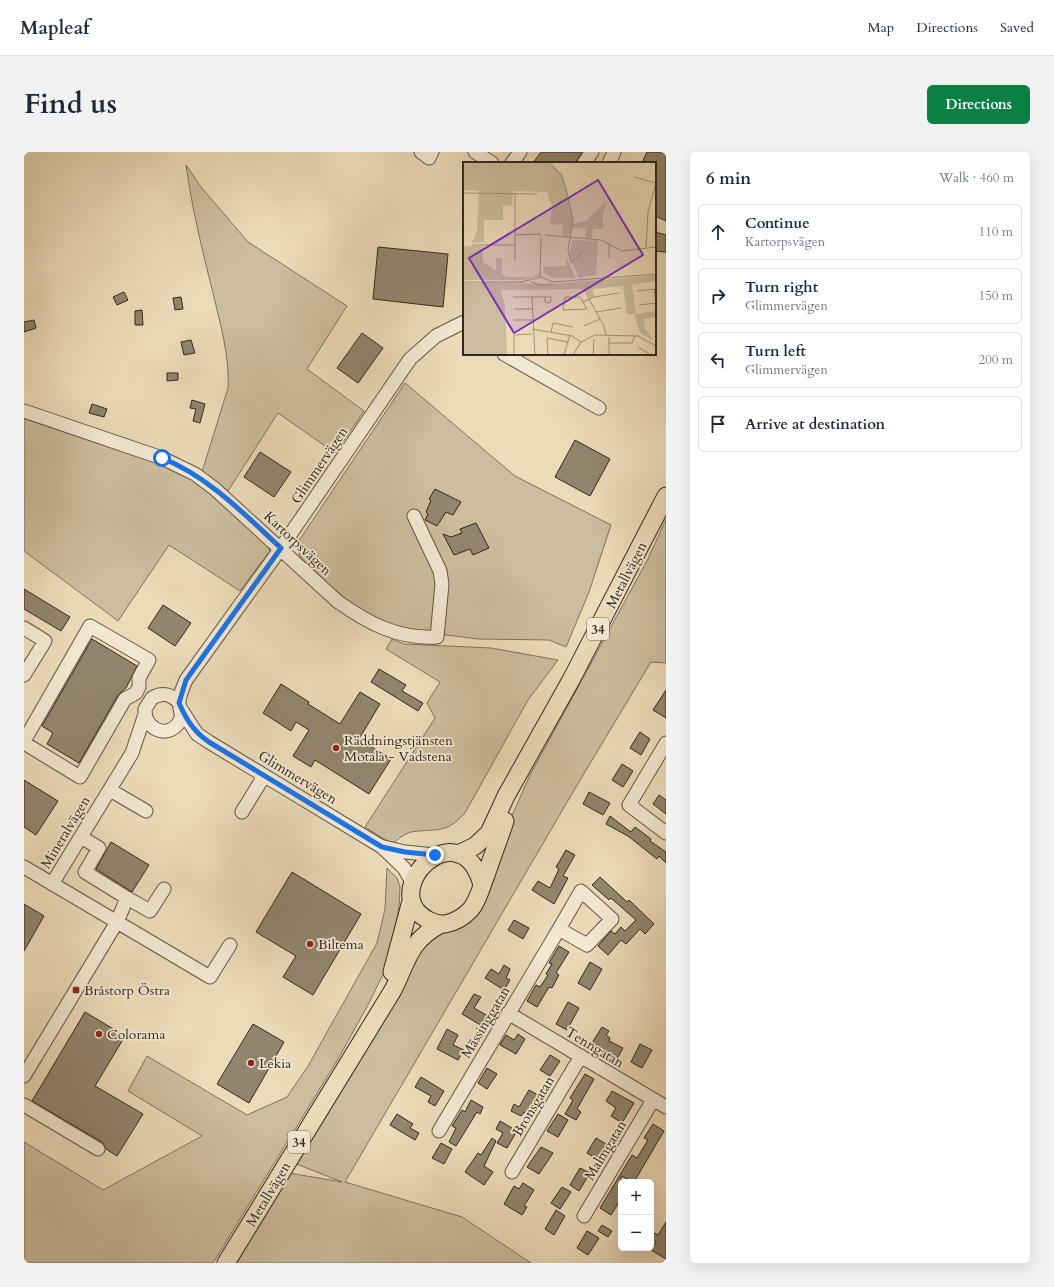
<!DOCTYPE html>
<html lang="en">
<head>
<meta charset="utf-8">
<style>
	body { margin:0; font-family:Cardo,serif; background:#f2f2f3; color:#1f2937 }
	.controls { position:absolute; right:12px; bottom:12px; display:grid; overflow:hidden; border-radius:6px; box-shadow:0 4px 16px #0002 }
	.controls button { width:36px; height:36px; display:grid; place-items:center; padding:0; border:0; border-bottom:1px solid #e0e1e3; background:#fff; color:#1f2937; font:20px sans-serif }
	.stop { position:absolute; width:12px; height:12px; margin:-9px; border:3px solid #1a73e8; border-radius:50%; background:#fff }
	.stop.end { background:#1a73e8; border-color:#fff; box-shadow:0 1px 4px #0008 }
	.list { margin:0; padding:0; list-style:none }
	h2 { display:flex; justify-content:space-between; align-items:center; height:52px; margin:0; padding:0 16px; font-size:17px }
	h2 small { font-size:13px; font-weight:400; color:#747a83 }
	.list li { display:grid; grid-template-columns:26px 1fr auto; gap:12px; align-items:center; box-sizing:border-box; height:56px; margin:0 8px 8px; padding:0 8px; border:1px solid #e0e1e3; border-radius:6px }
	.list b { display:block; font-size:15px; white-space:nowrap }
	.list p { margin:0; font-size:13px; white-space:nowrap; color:#747a83 }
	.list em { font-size:13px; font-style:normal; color:#747a83 }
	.icon { flex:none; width:22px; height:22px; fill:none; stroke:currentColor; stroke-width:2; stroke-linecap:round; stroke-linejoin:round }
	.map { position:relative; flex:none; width:642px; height:1111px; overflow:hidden; border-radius:6px }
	header { display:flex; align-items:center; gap:24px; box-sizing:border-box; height:56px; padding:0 20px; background:#fff; border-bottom:1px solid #e0e1e3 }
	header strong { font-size:19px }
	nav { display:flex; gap:22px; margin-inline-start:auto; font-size:14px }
	.intro { display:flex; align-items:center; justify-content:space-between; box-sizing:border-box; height:96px; padding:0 24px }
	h1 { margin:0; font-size:28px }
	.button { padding:10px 18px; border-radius:6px; background:#0b8043; color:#fff; font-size:14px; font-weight:700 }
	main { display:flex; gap:24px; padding:0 24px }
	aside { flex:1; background:#fff; border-radius:6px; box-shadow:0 4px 16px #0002 }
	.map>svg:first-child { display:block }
	.green { fill:#ccbd9e; stroke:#7e725d }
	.building { fill:#92856e; stroke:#31281c }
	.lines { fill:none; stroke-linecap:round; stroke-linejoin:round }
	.minor-casing { stroke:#605543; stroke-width:15 }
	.major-casing { stroke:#31281c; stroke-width:19 }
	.minor { stroke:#f3e8d2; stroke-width:13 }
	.major { stroke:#ecdbb9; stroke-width:17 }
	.route { stroke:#1a73e8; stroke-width:5 }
	.poi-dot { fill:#8f2418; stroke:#f3e8d2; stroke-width:1.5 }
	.labels { text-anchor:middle; stroke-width:3.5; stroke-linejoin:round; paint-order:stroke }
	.shield { fill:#f3e8d2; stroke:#6b6253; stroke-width:1 }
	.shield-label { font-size:13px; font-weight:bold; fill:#31281c }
	.street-label { font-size:14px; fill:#31281c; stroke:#f3e8d2 }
	.poi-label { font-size:14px; fill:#31281c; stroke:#f3e8d2; text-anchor:start }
	.inset-road { fill:none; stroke:#a1937a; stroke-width:1 }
	.view { fill:#7b2cbf; fill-opacity:0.15; stroke:#7b2cbf; stroke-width:2 }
	.inset-edge { fill:none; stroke:#31281c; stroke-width:2 }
</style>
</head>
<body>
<header>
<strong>Mapleaf</strong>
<nav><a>Map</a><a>Directions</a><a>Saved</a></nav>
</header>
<div class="intro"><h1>Find us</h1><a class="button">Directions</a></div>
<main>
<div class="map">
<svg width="642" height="1111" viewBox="0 0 642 1111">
	<rect width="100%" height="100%" fill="#ecdbb9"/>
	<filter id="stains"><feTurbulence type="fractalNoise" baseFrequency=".005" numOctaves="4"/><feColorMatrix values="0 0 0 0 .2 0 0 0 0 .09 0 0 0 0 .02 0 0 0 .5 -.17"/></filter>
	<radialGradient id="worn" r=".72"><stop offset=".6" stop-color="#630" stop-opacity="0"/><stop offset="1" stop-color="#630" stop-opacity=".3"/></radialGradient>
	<path class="green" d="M162 13 177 35 224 90 323 154 283 217 340 259 311 301 254 261 204 339 178 320 204 236C206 205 196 171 189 141 178 98 168 56 162 13Z
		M381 231 491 324 587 373 565 440 542 495 525 488 454 487 367 476 320 448 277 406 272 393Z
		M0 260 173 321 231 371 246 399 216 439 145 393 94 469 0 399Z
		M642 367V511L627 510 552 635 321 1030 438 1065 507 1111H213L265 1021 318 1030 270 1011 395 795 406 785 436 774 479 684 506 623 624 407Z
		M368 487 380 492 467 496 534 508 504 548 441 661C421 683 412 676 387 680 380 682 373 688 368 692L341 675 411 566 403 551 416 530 362 497Z
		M363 716 373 726 376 735 375 755 365 810 344 853 314 907 189 1111H0V990L79 1038 178 984 104 939 123 904 223 963 263 945 284 914 353 791 361 757Z"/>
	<path class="building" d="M517 0H558L551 11H509Z
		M623 0H642V69L631 64V11H618Z
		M631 80 642 83V100L631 99Z
		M354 95 424 102 419 155 349 147Z
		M100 140 104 148 93 153 89 145Z
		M157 145 159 157 151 158 149 146Z
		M118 158 119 173H111V159Z
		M10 168 12 176 0 180V170Z
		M338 181 359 196 334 231 313 216Z
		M167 188 171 201 160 203 157 190Z
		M143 221H154V228L143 229Z
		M168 248 181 252 176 271 169 269 172 257 166 256Z
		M68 252 83 257 80 265 65 261Z
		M551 288 586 307 566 344 531 325Z
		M236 300 267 320 250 345 220 325Z
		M411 337 437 350 429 363 422 360 413 374 401 368 404 362 402 360 407 348 405 347Z
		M452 371 465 396 449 403 446 397 430 403 419 382 427 385 438 381 436 377Z
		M0 437 46 465 37 479 0 457Z
		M139 453 167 471 151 494 124 476Z
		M68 487 113 514 102 536 94 543 55 611 23 592 29 581 18 574Z
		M355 517 382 533 378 539 399 551 394 559 347 530Z
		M257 532 285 550 284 552 316 572 336 540 356 552 335 587 367 607 345 642 291 608 287 615 269 604 285 578 272 570 267 579 239 561Z
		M642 538V566L629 558Z
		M616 580 626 587 617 603 606 596Z
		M598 612 609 619 599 635 588 628Z
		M0 628 34 649 12 683 0 675Z
		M565 640 586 651 579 663 559 652Z
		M635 643 642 648V662L629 652Z
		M586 664 607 680 611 675 627 687 626 689 642 700V711L635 704 633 707 604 684 582 672Z
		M87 690 125 713 108 740 72 717Z
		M542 698 551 703 539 724 544 726 530 752 508 738 514 729 526 736 535 717 532 715Z
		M268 720 337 762 289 843 259 825 272 804 232 780Z
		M576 725 603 750 605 748 630 772 621 782 616 777 602 792 597 788 584 803 574 794 587 779 591 782 597 775 601 779 612 768 587 746 585 748 568 733Z
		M0 752 20 764 0 799Z
		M490 768 505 776 499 787 484 778Z
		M535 794 545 800 532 821 535 823 528 836 525 835 513 855 503 849 512 833 516 835 524 823 522 822 528 812 525 811Z
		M566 810 578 817 566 838 554 831Z
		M480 813 486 817 482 826 486 828 480 838 461 826 467 817 475 822Z
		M450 842 457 845 450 856 464 864 458 874 438 862Z
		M544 850 555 856 543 878 532 872Z
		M61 860 101 884 71 934 119 962 93 1004 82 997 78 990 8 949Z
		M229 872 260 890 225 951 193 932Z
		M578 875 585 879 582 883 586 886 585 889 599 896 593 907 578 899 577 900 566 894Z
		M423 877 434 883 429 893 440 898 434 908 413 897Z
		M494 882 501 887 492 902 476 893 482 883 490 888Z
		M616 892 628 898 618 916 607 910Z
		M526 903 536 909 526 924 516 918Z
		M463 916 473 922 463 937 454 931Z
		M561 922 570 927 553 957 557 960 552 968 541 962 549 948 546 946Z
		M397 925 420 939 411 954 404 950 407 944 391 935Z
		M505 938 514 943 503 962 500 960 497 964 487 959 490 952 495 955Z
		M588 939 610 951 598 971 587 964 592 956 582 949Z
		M447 948 459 955 456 962 453 960 432 994 425 990 432 976 428 974 438 958 441 960Z
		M373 962 389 972 386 976 395 981 391 988 366 973Z
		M534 962 544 968 534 985 523 979Z
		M476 969 493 979 483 996 473 991 479 981 472 977Z
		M629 972 640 979 610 1030 597 1024V1047L587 1063 576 1056 608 1003 613 1006 624 988 620 986Z
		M468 986 472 989 460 1014 469 1020 460 1033 441 1020 454 1001 457 1003Z
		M572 986 584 993 576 1009 563 1001Z
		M417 991 428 997 420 1012 408 1006Z
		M517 995 529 1001 515 1022 503 1015Z
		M556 1016 566 1021 555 1039 546 1033Z
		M499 1031 510 1038 500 1054 503 1055 498 1063 480 1052 490 1034 495 1037Z
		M538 1035 547 1040 536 1057 527 1051Z
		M532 1058 541 1064 530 1083 521 1077Z
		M642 1070V1107L627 1098 632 1090 627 1086 630 1081 634 1083Z
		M578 1073 588 1079 584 1085 574 1079Z
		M563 1079 575 1086 564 1103 553 1096Z"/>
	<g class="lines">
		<g class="minor-casing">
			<path id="minor" d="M397 0 405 6 408 0
				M451 0 468 11
				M488 11 496 0
				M560 11 568 0
				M585 11 590 0
				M480 202 575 256
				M0 259 138 306 171 322 191 337 313 449C345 472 374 487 413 485L418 432 416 419 390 364
				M0 476 21 489 0 523
				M155 551C148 542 138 540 128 546L121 557C120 575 140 587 153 573 161 565 155 558 155 549 156 542 159 535 162 528L257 396 386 207 412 184 440 170
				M157 557 173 582 185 590 358 695 380 716 389 732
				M0 589 66 474 125 508 115 526V535L112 541 101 547 56 625 0 591
				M642 591 605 653 642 681
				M86 638 122 659
				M218 660 240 624
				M360 695 381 700 411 703
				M0 715 186 825 206 793
				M28 732 108 601 121 562
				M103 746 126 759 140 737
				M484 861 642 955
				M0 924 93 770 103 746 61 720 75 696 57 685
				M0 953 74 997
				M415 979 535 777 563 793 588 767 557 739 535 777
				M488 1020 557 904
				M560 1064 629 948"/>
		</g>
		<g class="major-casing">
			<path id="major" d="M434 702 451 694 465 681 482 644 547 528 642 344
				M458 733C439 663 367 723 392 758 398 766 411 773 421 772 431 770 440 765 447 757 455 747 457 735 462 723 468 705 475 687 481 669
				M368 820 387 749
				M202 1111 369 838C384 808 385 789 417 772"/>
		</g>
		<use href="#minor" class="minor"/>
		<use href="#major" class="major"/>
	</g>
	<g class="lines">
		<path class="route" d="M138 306C185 325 220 362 257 396L162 528 155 551C162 567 170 580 185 590L358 695 381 700 411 703"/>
	</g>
	<g class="poi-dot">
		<circle cx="312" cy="596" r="4"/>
		<circle cx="286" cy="792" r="4"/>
		<rect x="48" y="834" width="8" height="8" rx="2"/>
		<circle cx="75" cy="882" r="4"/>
		<circle cx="227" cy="911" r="4"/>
	</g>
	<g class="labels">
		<g class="shield">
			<rect x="563" y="466" width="22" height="22" rx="3"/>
			<rect x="264" y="979" width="22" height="22" rx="3"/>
		</g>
		<g class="shield-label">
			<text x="574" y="482">34</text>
			<text x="275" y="995">34</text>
		</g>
		<g class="street-label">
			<text transform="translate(295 313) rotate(-56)" y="5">Glimmervägen</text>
			<text transform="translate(274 391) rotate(43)" y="5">Kartorpsvägen</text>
			<text transform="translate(602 423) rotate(-63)" y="5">Metallvägen</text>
			<text transform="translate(274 625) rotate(31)" y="5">Glimmervägen</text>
			<text transform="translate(41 680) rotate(-59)" y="5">Mineralvägen</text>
			<text transform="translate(461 870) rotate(-59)" y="5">Mässinggatan</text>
			<text transform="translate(571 895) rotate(31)" y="5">Tenngatan</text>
			<text transform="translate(509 954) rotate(-59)" y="5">Bronsgatan</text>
			<text transform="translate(581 998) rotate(-59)" y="5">Malmgatan</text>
			<text transform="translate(244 1042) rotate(-59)" y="5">Metallvägen</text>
		</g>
		<g class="poi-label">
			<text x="320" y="593">Räddningstjänsten<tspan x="320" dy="16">Motala - Vadstena</tspan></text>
			<text x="294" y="797">Biltema</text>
			<text x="60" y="843">Bråstorp Östra</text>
			<text x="83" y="887">Colorama</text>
			<text x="235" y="916">Lekia</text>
		</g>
	</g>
	<g transform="translate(439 10)">
		<rect width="193" height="193" fill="#ecdbb9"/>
		<path d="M0 0H86L100 13 110 61 106 75 99 74 100 63 87 62 89 44 84 30 50 29 49 44 40 43V58H21V80L9 81 14 68 16 29 0 28ZM145 38 140 51V67H130L129 76H122L123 66H110V62L124 58ZM109 78 135 79 133 113 116 116 106 95ZM0 84H20V100L33 108V96H39V112L44 115H68L77 111 76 114 60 118H0ZM103 95 113 116H89L80 110 81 105 103 104ZM193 113V119L169 123 173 151 170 152H164L160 124 130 127 131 134 125 137 120 127 38 128 42 144 44 193H0V121H35L37 125 36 121 89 122ZM193 149V155L181 157 182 166 191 179 177 171 171 152Z" fill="#ccbd9e"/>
		<path class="inset-road" d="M85 0 98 13 103 26 110 58 105 88 108 101 120 89M171 15 193 21M0 31 74 32M52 73 78 72M82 73 138 78 159 89 193 85M9 83H52M183 86 185 50 193 21M146 96V82M52 98V32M77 115 78 76M0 120H61M58 120 78 115 90 120 193 112M68 120 78 123 90 122M191 127 193 141M174 129 193 127M50 135H82V140L87 141 88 135H82M69 135 72 193M102 135H117L124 147 100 148ZM126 137 141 164 143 173M120 140 131 135 156 131M176 143 193 141M51 147H69M133 150 158 146M51 158H69M121 164 137 157M69 167 109 174 118 180M88 170 90 161 110 165M146 175V193M146 181H169L172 174M175 185 188 193M51 193V173L69 172M85 193 84 176 105 180M101 193 107 173M110 193 118 180 132 173 175 174 193 184M130 193 131 177"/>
		<path class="view" d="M135 18 180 93 51 171 6 96Z"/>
		<rect width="193" height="193" class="inset-edge"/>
	</g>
	<rect width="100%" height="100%" filter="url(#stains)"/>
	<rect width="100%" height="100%" fill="url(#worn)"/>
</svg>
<div class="controls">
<button>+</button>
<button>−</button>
</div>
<div class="stop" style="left:138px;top:306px"></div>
<div class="stop end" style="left:411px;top:703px"></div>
</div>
<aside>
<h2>6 min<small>Walk · 460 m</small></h2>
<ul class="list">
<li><svg class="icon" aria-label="ahead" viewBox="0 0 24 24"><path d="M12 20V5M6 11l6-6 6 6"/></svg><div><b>Continue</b><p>Kartorpsvägen</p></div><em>110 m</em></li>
<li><svg class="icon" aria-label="right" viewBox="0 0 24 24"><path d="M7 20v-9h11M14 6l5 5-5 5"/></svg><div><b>Turn right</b><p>Glimmervägen</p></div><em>150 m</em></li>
<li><svg class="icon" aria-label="left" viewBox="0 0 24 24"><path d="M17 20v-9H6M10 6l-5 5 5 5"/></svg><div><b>Turn left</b><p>Glimmervägen</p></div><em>200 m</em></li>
<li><svg class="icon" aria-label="arrive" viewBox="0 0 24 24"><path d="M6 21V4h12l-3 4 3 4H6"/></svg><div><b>Arrive at destination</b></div></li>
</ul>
</aside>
</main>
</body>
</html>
